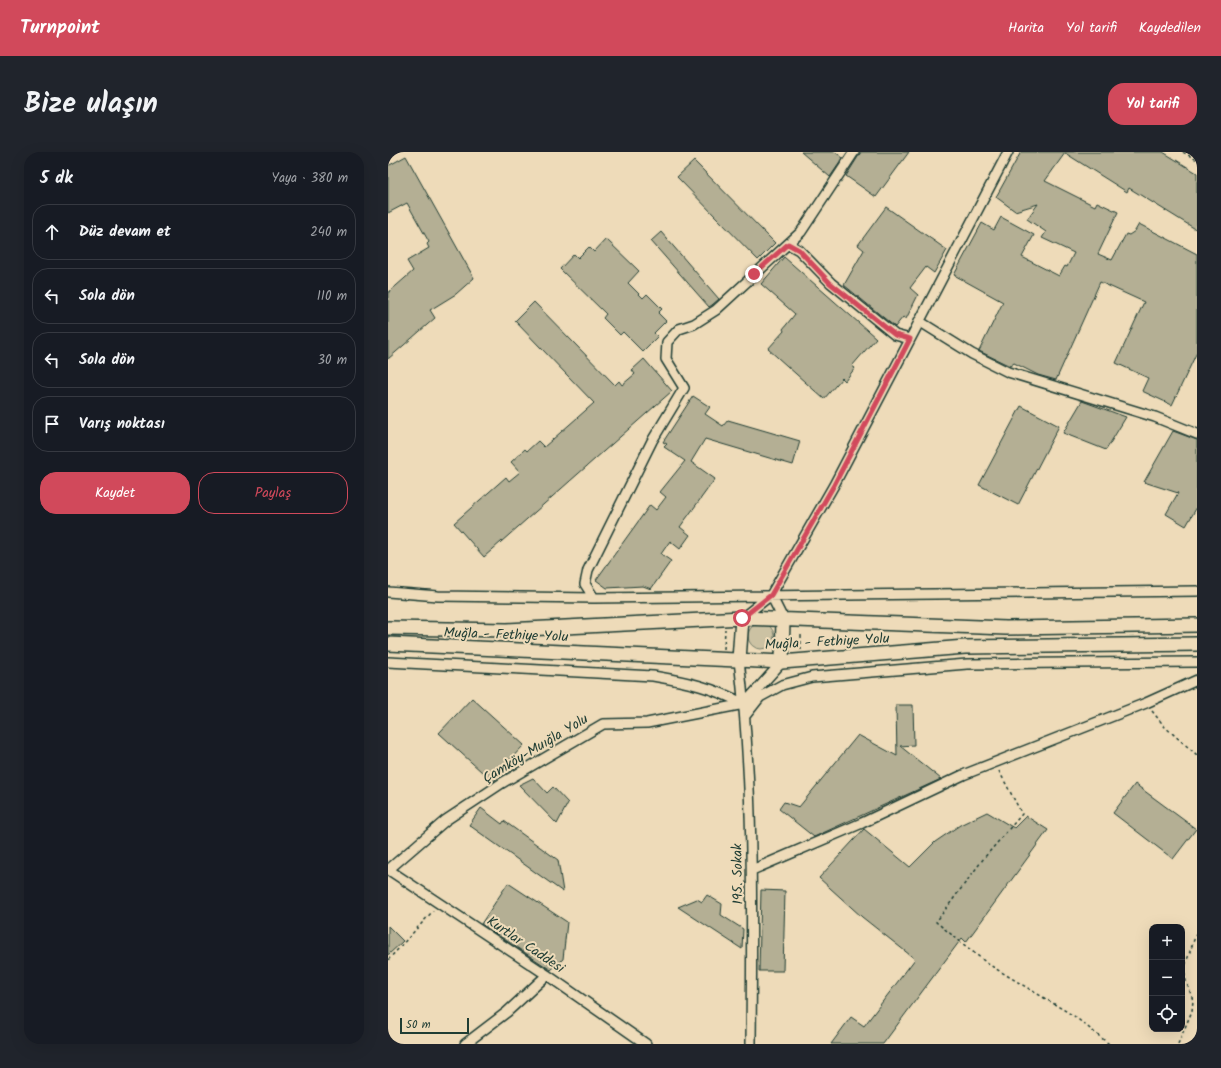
<!DOCTYPE html>
<html lang="tr">
<head>
<meta charset="utf-8">
<style>
	body { margin:0; font-family:Kalam,sans-serif; background:#20242c; color:#f1f3f6 }
	.controls { position:absolute; right:12px; bottom:12px; display:grid; overflow:hidden; border-radius:8px; box-shadow:0 4px 16px #0002 }
	.controls button { width:36px; height:36px; display:grid; place-items:center; padding:0; border:0; border-bottom:1px solid #363941; background:#171b24; color:#f1f3f6; font:20px sans-serif }
	.scale { position:absolute; left:12px; bottom:10px; width:69px; box-sizing:border-box; padding-left:4px; border:2px solid #1f3d34; border-top:0; font-size:11px; line-height:14px; white-space:nowrap; color:#1f3d34; -webkit-text-stroke:3px #eedbb9; paint-order:stroke }
	.stop { position:absolute; width:12px; height:12px; margin:-9px; border:3px solid #d1495b; border-radius:50%; background:#fff }
	.stop.end { background:#d1495b; border-color:#fff; box-shadow:0 1px 4px #0008 }
	.list { margin:0; padding:0; list-style:none }
	h2 { display:flex; justify-content:space-between; align-items:center; height:52px; margin:0; padding:0 16px; font-size:17px }
	h2 small { font-size:13px; font-weight:400; color:#9ea1a6 }
	.list li { display:grid; grid-template-columns:26px 1fr auto; gap:12px; align-items:center; box-sizing:border-box; height:56px; margin:0 8px 8px; padding:0 8px; border:1px solid #363941; border-radius:16px }
	.list b { display:block; font-size:15px; white-space:nowrap }
	.list em { font-size:13px; font-style:normal; color:#9ea1a6 }
	.actions { display:flex; gap:8px; padding:12px 16px }
	.actions a { flex:1; padding:9px 0; border:1px solid #d1495b; border-radius:16px; text-align:center; font-size:14px; color:#d1495b }
	.actions .main { background:#d1495b; color:#fff }
	.icon { flex:none; width:22px; height:22px; fill:none; stroke:currentColor; stroke-width:2; stroke-linecap:round; stroke-linejoin:round }
	.map { position:relative; flex:none; width:809px; height:892px; overflow:hidden; border-radius:16px }
	header { display:flex; align-items:center; gap:24px; box-sizing:border-box; height:56px; padding:0 20px; background:#d1495b; color:#fff }
	header strong { font-size:19px }
	nav { display:flex; gap:22px; margin-inline-start:auto; font-size:14px }
	.intro { display:flex; align-items:center; justify-content:space-between; box-sizing:border-box; height:96px; padding:0 24px }
	h1 { margin:0; font-size:28px }
	.button { padding:10px 18px; border-radius:16px; background:#d1495b; color:#fff; font-size:14px; font-weight:700 }
	main { display:flex; gap:24px; padding:0 24px }
	aside { flex:1; background:#171b24; border-radius:16px; box-shadow:0 4px 16px #0002 }
	.map>svg:first-child { display:block }
	.green { fill:#ccc2a3; stroke:#76806c }
	.building { fill:#b4af94; stroke:#1f3d34 }
	.lines { fill:none; stroke-linecap:round; stroke-linejoin:round }
	.minor-casing { stroke:#1f3d34; stroke-width:12 }
	.highway-casing { stroke:#1f3d34; stroke-width:16 }
	.path { stroke:#1f3d34; stroke-width:1.5; stroke-dasharray:3 3; stroke-linecap:butt }
	.minor { stroke:#eedbb9; stroke-width:9 }
	.highway { stroke:#eedbb9; stroke-width:13 }
	.route { stroke:#d1495b; stroke-width:5 }
	.labels { text-anchor:middle; stroke-width:4; stroke-linejoin:round; paint-order:stroke }
	.street-label { font-size:14px; fill:#1f3d34; stroke:#eedbb9 }
</style>
</head>
<body>
<header>
<strong>Turnpoint</strong>
<nav><a>Harita</a><a>Yol tarifi</a><a>Kaydedilen</a></nav>
</header>
<div class="intro"><h1>Bize ulaşın</h1><a class="button">Yol tarifi</a></div>
<main>
<aside>
<h2>5 dk<small>Yaya · 380 m</small></h2>
<ul class="list">
<li><svg class="icon" aria-label="ahead" viewBox="0 0 24 24"><path d="M12 20V5M6 11l6-6 6 6"/></svg><div><b>Düz devam et</b></div><em>240 m</em></li>
<li><svg class="icon" aria-label="left" viewBox="0 0 24 24"><path d="M17 20v-9H6M10 6l-5 5 5 5"/></svg><div><b>Sola dön</b></div><em>110 m</em></li>
<li><svg class="icon" aria-label="left" viewBox="0 0 24 24"><path d="M17 20v-9H6M10 6l-5 5 5 5"/></svg><div><b>Sola dön</b></div><em>30 m</em></li>
<li><svg class="icon" aria-label="arrive" viewBox="0 0 24 24"><path d="M6 21V4h12l-3 4 3 4H6"/></svg><div><b>Varış noktası</b></div></li>
</ul>
<div class="actions"><a class="main">Kaydet</a><a>Paylaş</a></div>
</aside>
<div class="map">
<svg width="809" height="892" viewBox="0 0 809 892">
	<rect width="100%" height="100%" fill="#eedbb9"/>
	<filter id="ink" filterUnits="userSpaceOnUse"><feTurbulence type="fractalNoise" baseFrequency=".025" numOctaves="2"/><feDisplacementMap in="SourceGraphic" scale="8" xChannelSelector="R" yChannelSelector="G"/><feConvolveMatrix kernelMatrix="1 2 1 2 8 2 1 2 1" color-interpolation-filters="sRGB"/></filter>
	<g filter="url(#ink)">
		<path class="green" d="M360 484a13 13 0 1 1 26 0a13 13 0 1 1-26 0Z"/>
		<path class="building" d="M413 0H447L455 6 442 25Z
			M473 0H521L488 45 458 24Z
			M633 0H775L809 21V78L741 36 739 40 677 1 657 29 707 54 709 50 730 60 710 102 724 108 738 82 741 83 747 79 751 72 809 102V200L784 253 754 239 760 226 728 211 756 150 712 130 668 228 650 223 626 211 622 214 591 199 615 150 566 123 594 71 606 78 613 65 646 83 634 105 671 124 677 114 679 115 686 101 654 86 658 80 639 67 650 52 627 59 608 45Z
			M18 4 86 126 68 142 42 158 47 166 0 207V141L25 119 19 109 41 96 39 92 41 90 19 51 0 61V14Z
			M306 9 387 91 370 108 289 25Z
			M498 55 559 98 546 121 538 115 522 136 530 143 518 167 515 165 507 175 456 133 476 98 470 93Z
			M273 80 331 147 324 153 321 155 263 89Z
			M218 87 251 119 240 131 255 146 259 142 274 157 270 161 278 169 266 181 270 185 255 200 235 180 232 183 215 166 218 162 172 117 186 102 190 106 201 95 206 100Z
			M396 105 488 186 464 214 467 216 457 229 454 226 436 247 380 197 396 179 395 177 407 162 373 132Z
			M146 150 227 233 231 229 234 233 247 222 244 218 256 207 284 239 96 405 66 371 118 325 121 329 132 320 123 310 137 297 139 299 150 289 156 295 206 251 127 169Z
			M305 244 322 255 317 262 335 274 340 268 412 289 405 313 317 287 303 310 327 327 292 375 302 383 292 397 282 389 273 402 283 409 263 437 255 434 219 436 208 428 262 353 268 358 278 345 272 340 297 309 276 295 279 292 275 290Z
			M694 249 738 265 718 298 675 281Z
			M633 254 671 274 630 353 591 333Z
			M785 279 809 288V355L798 374 778 362 790 341 756 330Z
			M84 546 136 593 118 612 121 615 105 630 51 581Z
			M508 553H525L526 593 512 594 553 627 426 685 391 657 396 650 411 655 470 583 509 604Z
			M145 626 159 641 165 635 180 651 169 672 131 633Z
			M747 632 808 677 785 707 725 661Z
			M93 656 114 672 116 669 170 708 175 740 81 673Z
			M599 660 626 676 638 664 660 678 578 790 574 786 495 892H443L463 865 476 874 527 807 474 765 431 726 476 677 522 715 547 690 572 673Z
			M120 731 179 770 175 807 163 818 93 772Z
			M373 738 397 739 395 819H371Z
			M319 743 334 752 333 763 355 777 354 797 290 755 309 747 314 750Z
			M0 774 15 789 0 803Z"/>
		<g class="lines">
			<g class="minor-casing">
				<path id="minor" d="M400 92 411 98 443 131 507 183 522 187
					M531 169 584 202 620 220 767 265 809 282
					M0 440 50 444 206 446 809 439
					M383 443 395 467
					M206 446 197 432 200 418 264 289 296 236 278 207 279 190 291 177 306 172 328 158 413 80 466 0
					M354 466 383 443 446 333 620 0
					M351 508C366 635 364 764 363 892
					M0 510 265 524C300 530 324 535 356 552
					M356 552 394 510
					M357 564 372 545 394 533 424 525 579 512 809 510
					M0 718 58 668 114 631 215 572 259 571 356 552
					M1 718 159 823 258 892
					M364 718 474 671 575 623 758 551 809 528
					M77 892 119 860 159 823"/>
			</g>
			<g class="highway-casing">
				<path id="highway" d="M0 476 119 478 354 466 618 476 809 473
					M0 492 394 510 577 495 809 492
					M351 508 354 466
					M394 510 395 467"/>
			</g>
			<path class="path" d="M795 0 809 8
				M336 497 337 477
				M413 498V480
				M764 559 777 575 809 603
				M611 619 634 662 596 706 548 770 600 812 686 864 721 892
				M0 808 45 759
				M790 892 804 859 805 848 798 829 796 817 809 779"/>
			<use href="#minor" class="minor"/>
			<use href="#highway" class="highway"/>
		</g>
	</g>
	<g class="lines" filter="url(#ink)">
		<path class="route" d="M354 466 383 443 446 333 522 187 507 183 442 131 411 98 400 92 366 122"/>
	</g>
	<g class="labels">
		<g class="street-label">
			<text transform="translate(118 482) rotate(2)" y="5">Muğla - Fethiye Yolu</text>
			<text transform="translate(439 489) rotate(-3)" y="5">Muğla - Fethiye Yolu</text>
			<text transform="translate(147 596) rotate(-31)" y="5">Çamköy-Muığla Yolu</text>
			<text transform="translate(349 722) rotate(-91)" y="5">195. Sokak</text>
			<text transform="translate(138 792) rotate(34)" y="5">Kurtlar Caddesi</text>
		</g>
	</g>
</svg>
<div class="controls">
<button>+</button>
<button>−</button>
<button><svg class="icon" aria-label="locate" viewBox="0 0 24 24"><circle cx="12" cy="12" r="6"/><path d="M12 2v4M12 18v4M2 12h4M18 12h4"/></svg></button>
</div>
<div class="scale">50 m</div>
<div class="stop" style="left:354px;top:466px"></div>
<div class="stop end" style="left:366px;top:122px"></div>
</div>
</main>
</body>
</html>
